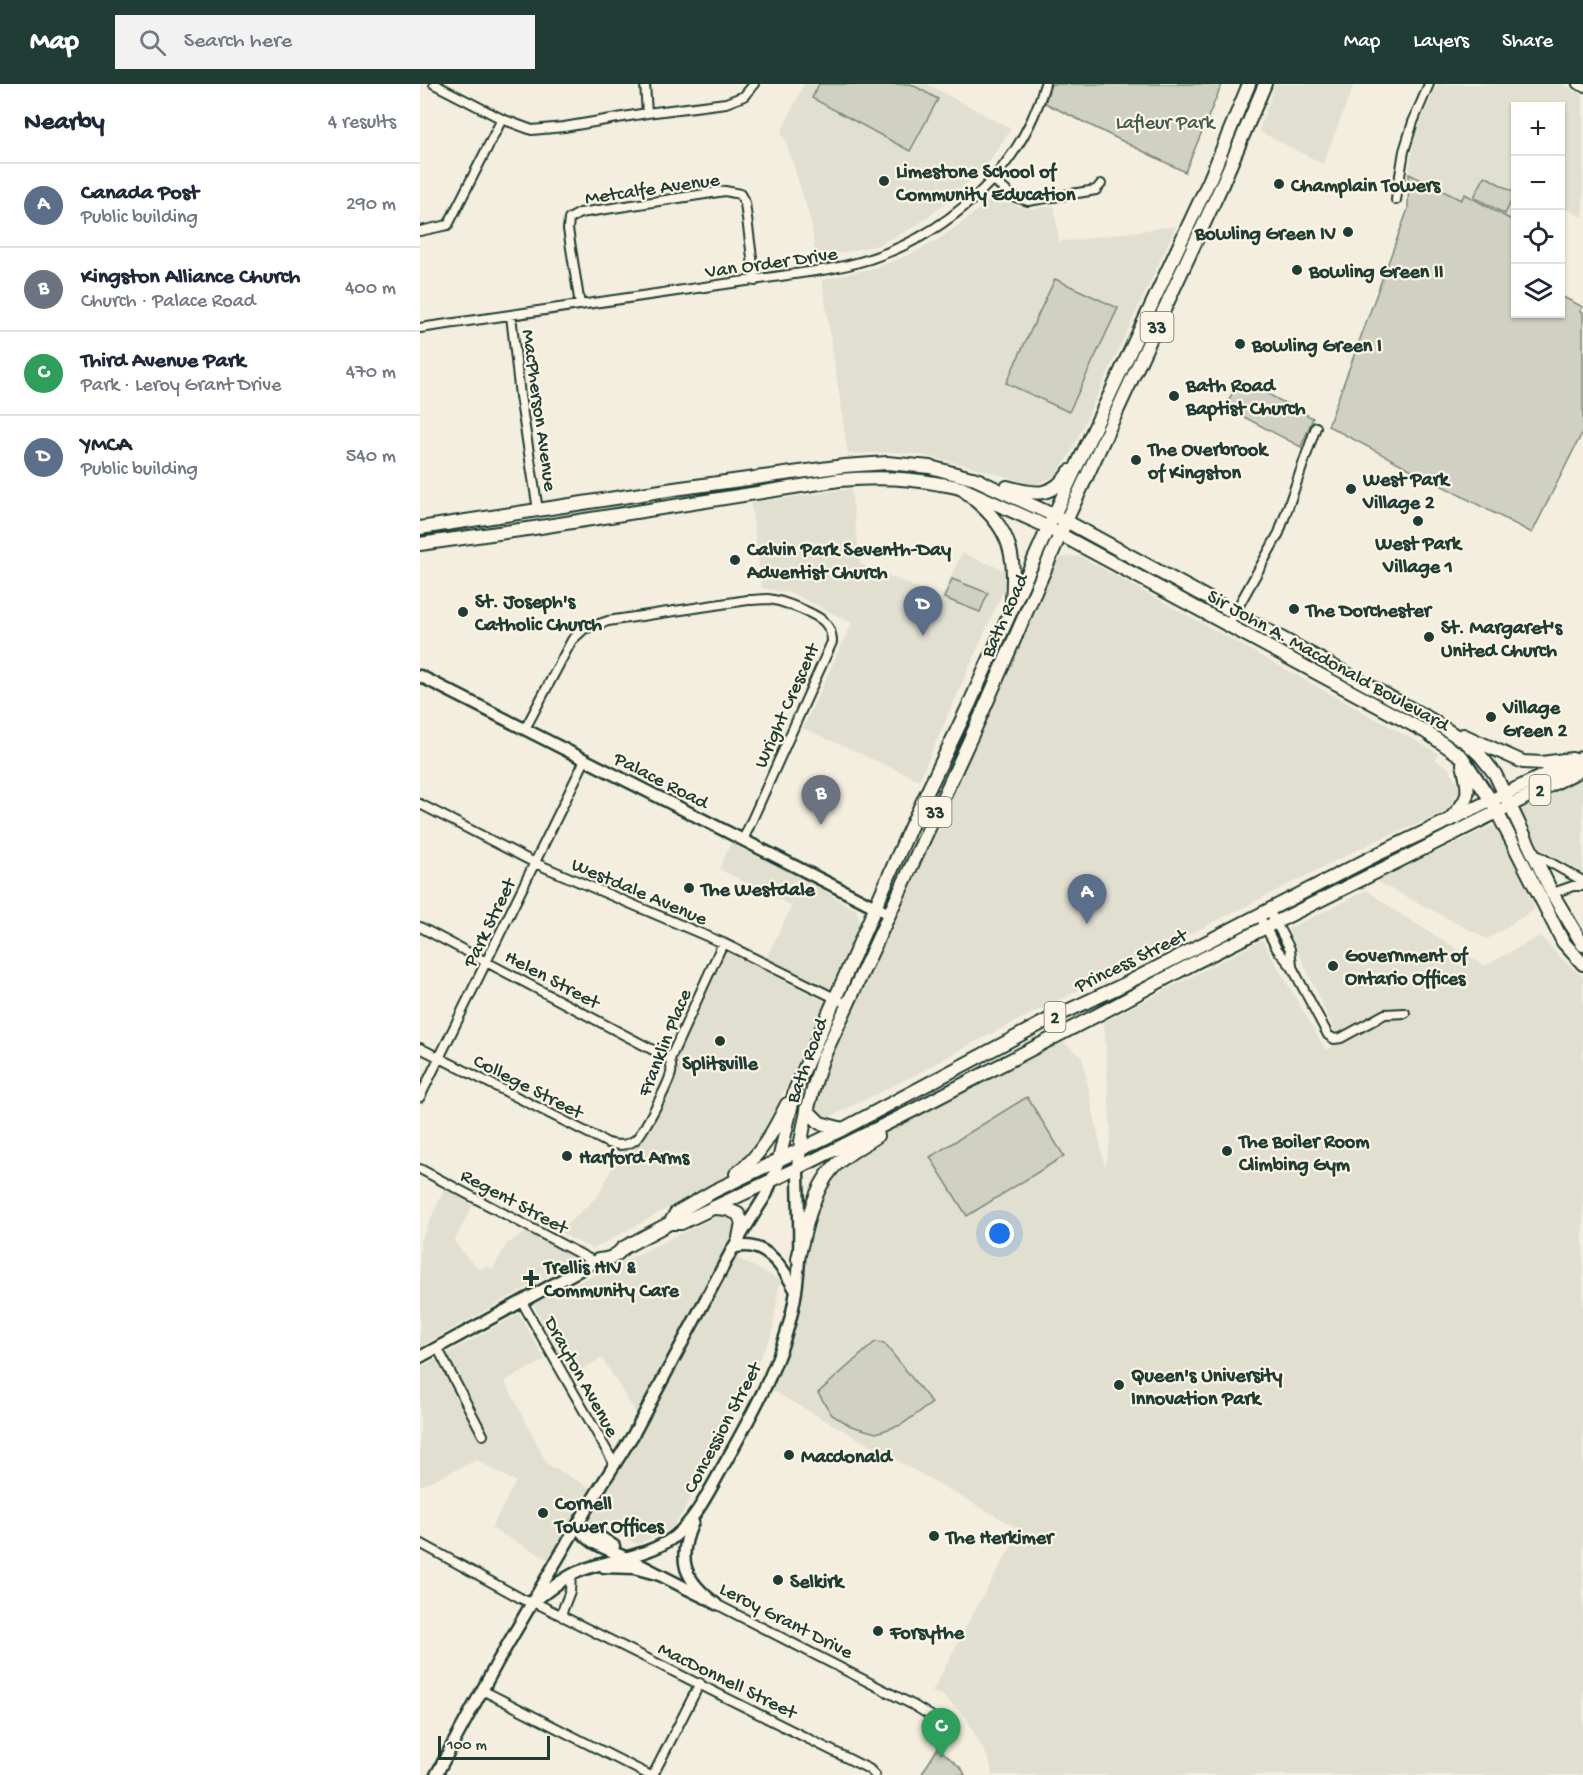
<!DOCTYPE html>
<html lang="en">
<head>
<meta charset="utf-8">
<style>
	body { margin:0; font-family:"Gochi Hand",sans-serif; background:#f2f2f3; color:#1f2937 }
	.controls { position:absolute; right:18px; top:18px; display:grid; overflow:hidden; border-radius:0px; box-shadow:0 2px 4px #0004 }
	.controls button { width:54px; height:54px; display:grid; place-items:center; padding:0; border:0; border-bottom:2px solid #e0e1e3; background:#fff; color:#1f2937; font:30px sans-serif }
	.scale { position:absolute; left:18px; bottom:15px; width:112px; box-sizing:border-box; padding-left:6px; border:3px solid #1f3d34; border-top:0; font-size:16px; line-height:21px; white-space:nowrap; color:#1f3d34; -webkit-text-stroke:4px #fcf5e5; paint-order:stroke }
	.you { position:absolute; left:580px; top:1150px; width:21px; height:21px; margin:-15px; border:4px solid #fff; border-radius:50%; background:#1a73e8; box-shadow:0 0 0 9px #1a73e833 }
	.badge { display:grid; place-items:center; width:39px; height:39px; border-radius:50%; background:#1f3d34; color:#fff; font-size:20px; font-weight:700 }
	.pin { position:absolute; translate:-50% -50px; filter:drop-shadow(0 2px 3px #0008) }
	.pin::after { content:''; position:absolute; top:32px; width:21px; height:18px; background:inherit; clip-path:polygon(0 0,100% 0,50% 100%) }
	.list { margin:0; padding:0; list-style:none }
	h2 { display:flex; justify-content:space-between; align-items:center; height:78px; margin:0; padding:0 24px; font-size:26px }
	h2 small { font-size:20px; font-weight:400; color:#747a83 }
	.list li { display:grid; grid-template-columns:39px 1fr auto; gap:18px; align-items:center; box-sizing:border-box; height:84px; padding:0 24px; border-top:2px solid #e0e1e3 }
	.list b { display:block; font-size:22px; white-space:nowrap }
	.list p { margin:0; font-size:20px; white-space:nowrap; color:#747a83 }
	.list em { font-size:20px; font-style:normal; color:#747a83 }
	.icon { flex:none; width:33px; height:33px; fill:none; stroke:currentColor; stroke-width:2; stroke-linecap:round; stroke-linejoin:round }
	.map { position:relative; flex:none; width:1163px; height:1691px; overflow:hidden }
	header { display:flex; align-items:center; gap:36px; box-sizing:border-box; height:84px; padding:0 30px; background:#1f3d34; color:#fff }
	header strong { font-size:28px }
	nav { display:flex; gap:33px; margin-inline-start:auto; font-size:21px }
	.search { width:420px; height:54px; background:#f2f2f3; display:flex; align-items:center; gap:15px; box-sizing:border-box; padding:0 21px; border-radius:0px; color:#747a83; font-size:22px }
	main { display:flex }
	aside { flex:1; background:#fff }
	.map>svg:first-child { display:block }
	.built { fill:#e1dfd0 }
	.green { fill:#d0d1c2; stroke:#78877b; stroke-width:1.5 }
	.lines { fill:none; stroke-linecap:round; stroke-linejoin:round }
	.minor-casing { stroke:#1f3d34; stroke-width:12 }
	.tertiary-casing { stroke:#1f3d34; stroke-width:15 }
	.secondary-casing { stroke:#1f3d34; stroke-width:15 }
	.primary-casing { stroke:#1f3d34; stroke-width:16 }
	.minor { stroke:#fcf5e5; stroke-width:8 }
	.tertiary { stroke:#fcf5e5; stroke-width:10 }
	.secondary { stroke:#fcf5e5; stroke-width:10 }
	.primary { stroke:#fcf5e5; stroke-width:12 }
	.poi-dot { fill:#1f3d34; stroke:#fcf5e5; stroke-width:2 }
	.labels { text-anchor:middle; stroke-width:4.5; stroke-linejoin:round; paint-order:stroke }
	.shield { fill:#fcf5e5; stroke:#617469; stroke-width:1.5 }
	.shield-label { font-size:18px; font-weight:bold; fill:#1f3d34 }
	.park-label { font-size:20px; fill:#425b50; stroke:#fcf5e5 }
	.poi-label { font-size:20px; font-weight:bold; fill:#1f3d34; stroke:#fcf5e5; text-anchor:start }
	.street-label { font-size:20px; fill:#1f3d34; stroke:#fcf5e5 }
</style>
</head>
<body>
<header>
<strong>Map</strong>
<div class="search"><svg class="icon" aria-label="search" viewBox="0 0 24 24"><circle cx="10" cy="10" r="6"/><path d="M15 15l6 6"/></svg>Search here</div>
<nav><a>Map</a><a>Layers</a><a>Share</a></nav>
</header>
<main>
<aside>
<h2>Nearby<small>4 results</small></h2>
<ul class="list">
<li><span class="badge" style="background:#5c6f8a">A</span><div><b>Canada Post</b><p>Public building</p></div><em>290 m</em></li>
<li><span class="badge" style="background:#6b7280">B</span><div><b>Kingston Alliance Church</b><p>Church · Palace Road</p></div><em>400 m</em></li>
<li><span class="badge" style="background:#2e9e5b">C</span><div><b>Third Avenue Park</b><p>Park · Leroy Grant Drive</p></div><em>470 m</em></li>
<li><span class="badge" style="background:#5c6f8a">D</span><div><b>YMCA</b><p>Public building</p></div><em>540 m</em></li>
</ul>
</aside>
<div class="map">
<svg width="1163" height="1691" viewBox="0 0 1163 1691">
	<rect width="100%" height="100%" fill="#f3eede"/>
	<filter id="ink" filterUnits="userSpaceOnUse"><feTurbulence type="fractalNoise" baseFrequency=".0167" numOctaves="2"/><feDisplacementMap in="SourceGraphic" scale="12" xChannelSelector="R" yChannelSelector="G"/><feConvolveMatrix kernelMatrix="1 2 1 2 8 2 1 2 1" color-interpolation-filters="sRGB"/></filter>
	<g filter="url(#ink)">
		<path class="built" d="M384 0H507L591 45 568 79 531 115 496 142 458 161 396 174 391 137 365 55 361 49Z
			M855 0H934L903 80 839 47Z
			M1017 0H1142L1163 11V133L1143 123 1141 128 1140 22H1096L1095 144 989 90 994 53Z
			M576 109 587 117 600 123 613 125 634 122 639 158 756 142 649 372 635 392 613 401 550 382 501 371 475 368 428 370 402 196 458 183 489 171 516 157 546 136Z
			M431 405 440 480 521 514 542 469 591 489 499 696 383 644 432 539 372 509 342 504 331 419Z
			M649 472 661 473 1018 669 1015 676 1029 684 1040 706 1025 729 955 757 555 958 496 990 410 1033 400 1032 392 1027 404 981 635 476Z
			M1163 692V788L1122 766 1101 727 1104 720Z
			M1072 742 1078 743 1115 825 1067 855 956 797Z
			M311 759 392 800 436 826 440 838 410 905 346 874 372 822 299 785Z
			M947 806 972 825 1065 882 1120 852 1145 878 1163 893V1691H573L569 1676 545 1632 522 1611 512 1608 556 1524 601 1446 348 1304 368 1246 384 1153 403 1100 453 1054 636 953 662 973 685 1085 691 1049 684 938 842 856 906 966 920 959 868 845Z
			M305 867 406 918 338 1062 301 1095 173 1165 139 1148 177 1113 200 1070 219 1060 225 1054 254 998 257 986 256 974Z
			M25 1104 54 1119 34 1157 45 1171 60 1186 68 1182 73 1185 87 1160 108 1147 159 1174 0 1263V1158Z
			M304 1129 312 1138 314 1147 216 1329 182 1274 152 1291 113 1220Z
			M315 1173 360 1196 352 1250 264 1426 250 1446 217 1460 169 1437Z
			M99 1230 125 1276 85 1297 127 1380 170 1404 129 1476 71 1444 96 1398 57 1376 0 1402V1284Z"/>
		<path class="green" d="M399 0H491L518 15 490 67 392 14Z
			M631 0H802L765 88 625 19Z
			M989 90 1041 116 1045 110 1095 138 1096 230H1140L1141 212 1163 223 1160 227 1163 228V347L1112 449 908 342 988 125Z
			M1065 92 1095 109 1085 130 1054 113Z
			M635 195 698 224 649 328 586 299Z
			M820 295 893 334 881 363 805 323Z
			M532 495 568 509 560 528 524 514Z
			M607 1013 644 1072 547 1132 510 1073Z
			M455 1258 464 1259 512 1319 481 1341 456 1349 431 1342 412 1331 398 1309Z
			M518 1664 542 1685 545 1691H501Z"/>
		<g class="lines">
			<g class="minor-casing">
				<path id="minor" d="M14 0 82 35 112 46 144 43 227 29 306 19 324 12 334 0
					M225 0 227 29
					M1157 0 1163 3
					M572 95 592 112 608 117 676 106 681 100
					M976 116 984 67 993 38 1009 0
					M0 147 28 141 82 35
					M160 221 148 145 149 135 160 129 305 107 320 110 325 119 335 197
					M91 231 100 312 118 426
					M0 244 409 185C508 168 597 98 625 0
					M808 541 859 449 896 343
					M105 645 152 556 164 545 188 537 328 516C335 516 342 515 348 515 360 516 399 530 406 540 410 545 412 551 412 558L323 756
					M0 720 115 779 303 859 427 920
					M1115 770 1163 797
					M1130 810 1153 802H1163
					M849 826 870 865 872 881
					M839 831 857 865 872 883 908 951 914 955 921 954 965 930 985 929
					M0 843 250 975
					M0 964 188 1059C198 1062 207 1062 215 1056 223 1050 249 999 251 989 252 985 251 980 250 975L303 859
					M0 1013 165 676
					M0 1085 175 1178
					M102 1218 195 1381
					M17 1263 63 1351
					M0 1459 104 1516 120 1521 449 1685 455 1691
					M296 1520 493 1621 511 1632
					M143 1533 142 1528 150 1507 151 1491
					M62 1606 229 1691
					M233 1691 280 1599"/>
			</g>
			<g class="tertiary-casing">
				<path id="tertiary" d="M0 592 469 830
					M157 1442C169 1462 192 1466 211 1476 236 1489 261 1502 286 1514
					M157 1442 168 1445 194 1462"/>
			</g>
			<g class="secondary-casing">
				<path id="secondary" d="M313 1164C344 1154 363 1183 376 1207
					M0 1273 178 1176
					M273 1438C256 1476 264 1496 296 1520
					M184 1483 214 1484 240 1491
					M114 1517C129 1507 143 1493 160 1487 189 1475 228 1473 254 1453 277 1434 290 1405 305 1379 335 1325 367 1269 376 1207 382 1167 378 1125 378 1084
					M16 1691 78 1577 169 1421 213 1351 313 1164 347 1109 359 1076"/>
			</g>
			<g class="primary-casing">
				<path id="primary" d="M553 394 646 437 1010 635 1047 659 1060 671 1075 690 1132 809 1163 861
					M587 403C616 411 632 414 650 387
					M541 404 619 439 1006 648 1042 673 1072 718 1143 858 1163 880
					M0 444 254 405 424 382 467 379 510 383 559 396
					M0 460 114 444 419 396C454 393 485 393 520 400 527 401 536 402 542 405 547 408 552 413 556 417 591 446 596 473 592 516
					M1043 651 1103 678 1122 679 1152 675
					M1031 734C1051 713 1050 709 1043 680
					M386 1025 400 1039 423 1045
					M359 1076 375 1006 490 744 549 621 628 444 790 95 829 0
					M378 1084C381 1044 390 1014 402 976L563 627 646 437 801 103 845 0
					M316 1090C340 1073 354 1046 367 1020
					M295 1124 307 1125 318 1130 322 1138 319 1154
					M250 1139 256 1129 294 1107 423 1045 628 936 703 901 958 770 1163 673
					M378 1175C385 1146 392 1108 412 1085 424 1071 442 1062 457 1052
					M178 1176C188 1176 196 1173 203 1164L250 1139H261L378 1084 492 1027 685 927 774 879 1163 685"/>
			</g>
			<use href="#minor" class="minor"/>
			<use href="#tertiary" class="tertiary"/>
			<use href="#secondary" class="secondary"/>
			<use href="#primary" class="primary"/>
		</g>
	</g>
	<g class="poi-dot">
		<circle cx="464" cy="97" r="6"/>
		<circle cx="859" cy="100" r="6"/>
		<circle cx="928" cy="148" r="6"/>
		<circle cx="877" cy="186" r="6"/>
		<circle cx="820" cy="260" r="6"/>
		<circle cx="754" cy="312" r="6"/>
		<circle cx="716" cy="376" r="6"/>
		<circle cx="931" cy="405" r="6"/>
		<circle cx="998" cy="437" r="6"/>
		<circle cx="315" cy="476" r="6"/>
		<circle cx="874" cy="525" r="6"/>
		<circle cx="43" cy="528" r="6"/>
		<circle cx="1009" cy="553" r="6"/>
		<circle cx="1071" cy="633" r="6"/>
		<circle cx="269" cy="804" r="6"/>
		<circle cx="913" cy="882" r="6"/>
		<circle cx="300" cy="957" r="6"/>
		<circle cx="807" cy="1067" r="6"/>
		<circle cx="147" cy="1072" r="6"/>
		<path d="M108 1185h6v6h6v6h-6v6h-6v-6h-6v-6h6z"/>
		<circle cx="699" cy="1301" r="6"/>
		<circle cx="369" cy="1371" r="6"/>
		<circle cx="123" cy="1429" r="6"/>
		<circle cx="514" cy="1452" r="6"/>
		<circle cx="358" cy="1496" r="6"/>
		<circle cx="458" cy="1547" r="6"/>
	</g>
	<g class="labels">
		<g class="shield">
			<rect x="720.5" y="228" width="33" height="30" rx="4.5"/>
			<rect x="1109.5" y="691" width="21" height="30" rx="4.5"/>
			<rect x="498.5" y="713" width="33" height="30" rx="4.5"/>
			<rect x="624.5" y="918" width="21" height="30" rx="4.5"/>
		</g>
		<g class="shield-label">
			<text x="737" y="249">33</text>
			<text x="1120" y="712">2</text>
			<text x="515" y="734">33</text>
			<text x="635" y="939">2</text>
		</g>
		<g class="park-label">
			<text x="745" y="44">Lafleur Park</text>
		</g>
		<g class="poi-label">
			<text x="476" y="93">Limestone School of<tspan x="476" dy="23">Community Education</tspan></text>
			<text x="871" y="107">Champlain Towers</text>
			<text x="916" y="155" text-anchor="end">Bowling Green IV</text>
			<text x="889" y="193">Bowling Green II</text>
			<text x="832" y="267">Bowling Green I</text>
			<text x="766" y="307">Bath Road<tspan x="766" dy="23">Baptist Church</tspan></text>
			<text x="728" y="371">The Overbrook<tspan x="728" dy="23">of Kingston</tspan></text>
			<text x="943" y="401">West Park<tspan x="943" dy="23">Village 2</tspan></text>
			<text x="998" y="465" text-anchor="middle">West Park<tspan x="998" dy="23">Village 1</tspan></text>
			<text x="327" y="471">Calvin Park Seventh-Day<tspan x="327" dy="23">Adventist Church</tspan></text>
			<text x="55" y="523">St. Joseph's<tspan x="55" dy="23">Catholic Church</tspan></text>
			<text x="886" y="532">The Dorchester</text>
			<text x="1021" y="549">St. Margaret's<tspan x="1021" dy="23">United Church</tspan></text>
			<text x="1083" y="629">Village<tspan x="1083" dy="23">Green 2</tspan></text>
			<text x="281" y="811">The Westdale</text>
			<text x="925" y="877">Government of<tspan x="925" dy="23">Ontario Offices</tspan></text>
			<text x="300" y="985" text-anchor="middle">Splitsville</text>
			<text x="819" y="1063">The Boiler Room<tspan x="819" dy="23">Climbing Gym</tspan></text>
			<text x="159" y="1079">Harford Arms</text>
			<text x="124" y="1189">Trellis HIV &amp;<tspan x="124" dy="23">Community Care</tspan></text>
			<text x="711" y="1297">Queen's University<tspan x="711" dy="23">Innovation Park</tspan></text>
			<text x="381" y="1378">Macdonald</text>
			<text x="135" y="1425">Cornell<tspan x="135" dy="23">Tower Offices</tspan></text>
			<text x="526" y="1459">The Herkimer</text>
			<text x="370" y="1503">Selkirk</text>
			<text x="470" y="1554">Forsythe</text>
		</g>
		<g class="street-label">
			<text transform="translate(232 103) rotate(-8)" y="7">Metcalfe Avenue</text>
			<text transform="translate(351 177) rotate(-8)" y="7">Van Order Drive</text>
			<text transform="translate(121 326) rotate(82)" y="7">MacPherson Avenue</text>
			<text transform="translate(583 531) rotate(-66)" y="7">Bath Road</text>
			<text transform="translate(909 575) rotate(29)" y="7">Sir John A. Macdonald Boulevard</text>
			<text transform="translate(365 621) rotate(-66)" y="7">Wright Crescent</text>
			<text transform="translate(242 695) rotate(27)" y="7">Palace Road</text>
			<text transform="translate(220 806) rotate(23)" y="7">Westdale Avenue</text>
			<text transform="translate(68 838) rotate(-64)" y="7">Park Street</text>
			<text transform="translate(710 875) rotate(-26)" y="7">Princess Street</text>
			<text transform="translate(133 894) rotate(28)" y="7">Helen Street</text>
			<text transform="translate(243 958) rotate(-68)" y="7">Franklin Place</text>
			<text transform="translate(385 976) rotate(-70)" y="7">Bath Road</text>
			<text transform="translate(109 1001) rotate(27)" y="7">College Street</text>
			<text transform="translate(95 1116) rotate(28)" y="7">Regent Street</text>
			<text transform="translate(163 1292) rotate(61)" y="7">Drayton Avenue</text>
			<text transform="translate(301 1343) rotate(-62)" y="7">Concession Street</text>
			<text transform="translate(367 1535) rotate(27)" y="7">Leroy Grant Drive</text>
			<text transform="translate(308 1595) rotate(26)" y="7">MacDonnell Street</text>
		</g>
	</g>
</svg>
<div class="controls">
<button>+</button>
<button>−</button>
<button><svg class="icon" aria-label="locate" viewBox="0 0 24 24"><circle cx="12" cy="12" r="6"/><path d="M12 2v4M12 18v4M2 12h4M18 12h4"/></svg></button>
<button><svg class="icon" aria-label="layers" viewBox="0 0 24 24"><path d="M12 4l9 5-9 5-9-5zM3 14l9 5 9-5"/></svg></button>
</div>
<div class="scale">100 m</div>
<div class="you"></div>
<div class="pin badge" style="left:667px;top:840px;background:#5c6f8a">A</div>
<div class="pin badge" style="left:401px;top:741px;background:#6b7280">B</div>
<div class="pin badge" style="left:521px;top:1674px;background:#2e9e5b">C</div>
<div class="pin badge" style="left:503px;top:552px;background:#5c6f8a">D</div>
</div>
</main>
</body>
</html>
